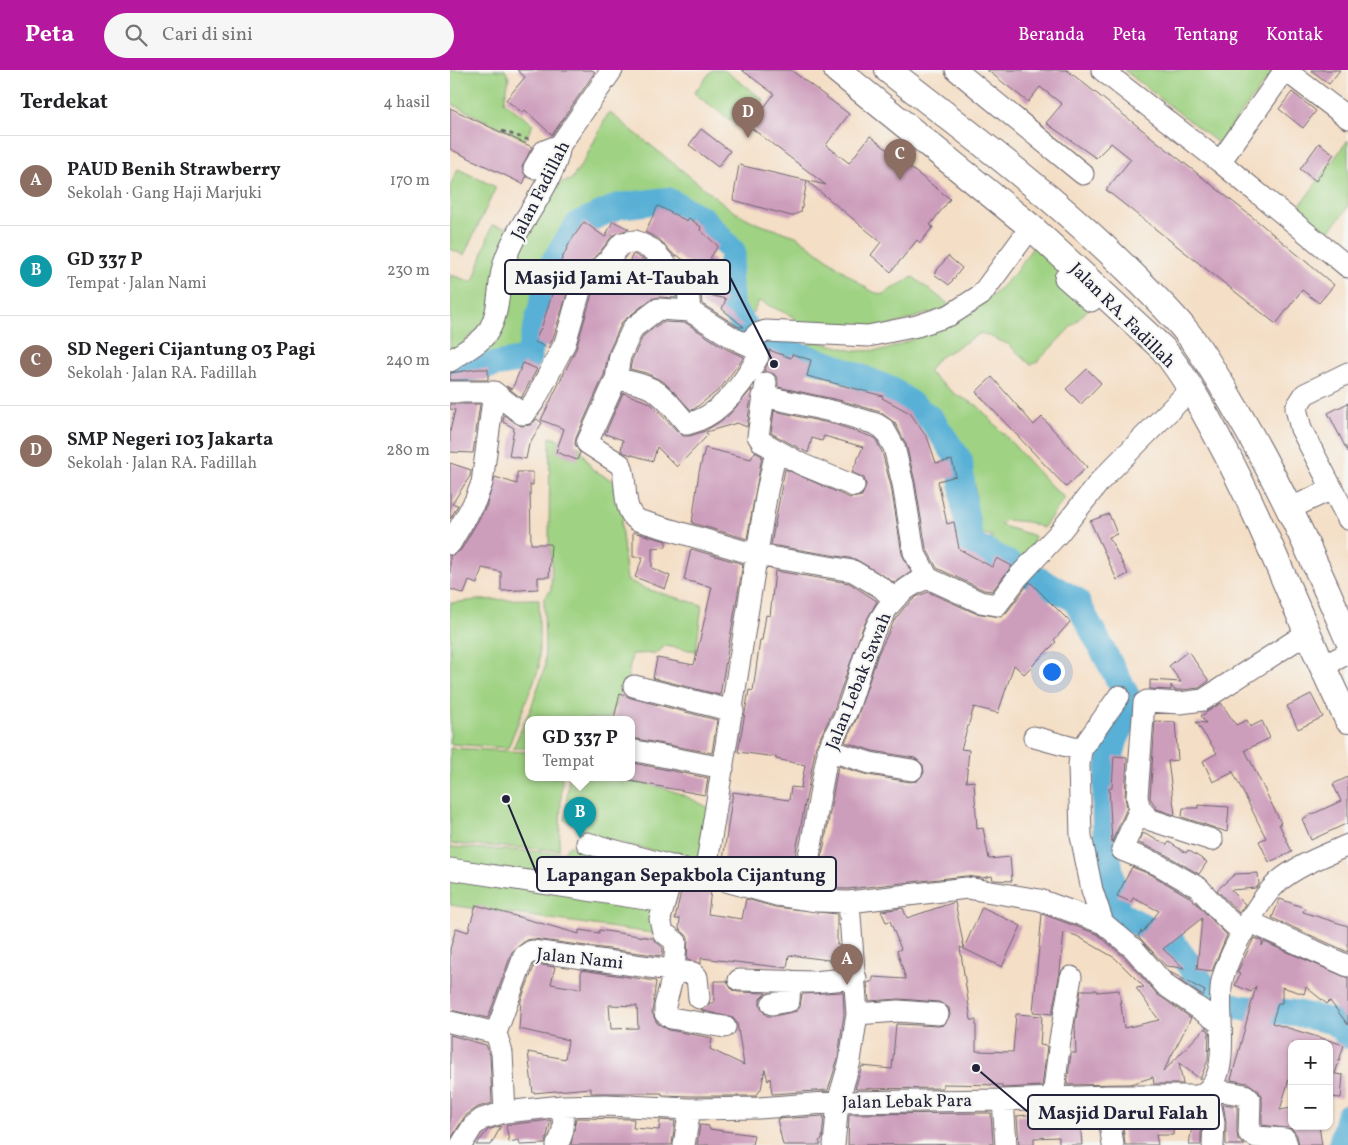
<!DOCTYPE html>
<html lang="id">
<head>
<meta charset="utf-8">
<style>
	body { margin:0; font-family:Vollkorn,serif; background:#f6f6f6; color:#202124 }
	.controls { position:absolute; right:15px; bottom:15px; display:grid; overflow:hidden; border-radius:10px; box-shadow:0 1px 4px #0004 }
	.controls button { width:45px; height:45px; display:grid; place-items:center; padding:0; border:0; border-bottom:1px solid #e0e0e0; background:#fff; color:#202124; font:25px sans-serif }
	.you { position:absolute; left:601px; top:601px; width:18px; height:18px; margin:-12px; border:4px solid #fff; border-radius:50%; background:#1a73e8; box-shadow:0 0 0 8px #1a73e833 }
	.badge { display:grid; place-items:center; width:32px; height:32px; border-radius:50%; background:#b5179e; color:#fff; font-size:16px; font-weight:700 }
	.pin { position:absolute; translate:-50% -41px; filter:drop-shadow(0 1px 2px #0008) }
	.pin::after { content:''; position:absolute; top:26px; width:18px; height:15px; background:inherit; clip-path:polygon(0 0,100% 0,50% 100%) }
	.popup { position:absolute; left:75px; top:646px; width:110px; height:65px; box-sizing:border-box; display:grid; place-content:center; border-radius:10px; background:#fff; filter:drop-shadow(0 1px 4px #0005); font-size:16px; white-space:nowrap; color:#757577 }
	.popup b { font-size:19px; color:#202124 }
	.popup::after { content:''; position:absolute; left:50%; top:100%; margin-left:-10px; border:10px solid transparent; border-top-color:#fff }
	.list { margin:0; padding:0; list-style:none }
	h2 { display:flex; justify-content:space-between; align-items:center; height:65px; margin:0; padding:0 20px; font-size:21px }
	h2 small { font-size:16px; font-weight:400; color:#757577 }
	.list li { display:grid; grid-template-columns:32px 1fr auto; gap:15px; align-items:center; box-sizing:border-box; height:90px; padding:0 20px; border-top:1px solid #e0e0e0 }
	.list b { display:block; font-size:19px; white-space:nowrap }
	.list p { margin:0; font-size:16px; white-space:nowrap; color:#757577 }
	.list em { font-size:16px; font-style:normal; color:#757577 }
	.icon { flex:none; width:28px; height:28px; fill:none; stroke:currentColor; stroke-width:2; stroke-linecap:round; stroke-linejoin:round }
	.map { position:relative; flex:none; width:898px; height:1075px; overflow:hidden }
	header { display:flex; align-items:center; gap:30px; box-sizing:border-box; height:70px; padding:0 25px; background:#b5179e; color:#fff }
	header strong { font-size:24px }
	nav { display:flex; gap:28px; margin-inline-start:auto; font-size:18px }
	.search { width:350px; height:45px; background:#f6f6f6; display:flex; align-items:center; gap:12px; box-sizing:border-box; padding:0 18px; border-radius:28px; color:#757577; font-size:19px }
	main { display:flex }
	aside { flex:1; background:#fff }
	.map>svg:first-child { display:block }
	.green { fill:#9fd282; stroke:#607a5e }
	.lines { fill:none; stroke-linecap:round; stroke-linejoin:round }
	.river { stroke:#59b0d6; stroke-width:26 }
	.building { fill:#cd9ebc; fill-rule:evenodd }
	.minor-casing { stroke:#6c646b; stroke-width:23 }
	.major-casing { stroke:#6c646b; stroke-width:28 }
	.path { stroke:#6c646b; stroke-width:2.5; stroke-dasharray:4 4; stroke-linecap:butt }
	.minor { stroke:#fff; stroke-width:21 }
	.major { stroke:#fff; stroke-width:26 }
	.labels { text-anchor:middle; stroke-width:4.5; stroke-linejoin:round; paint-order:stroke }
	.street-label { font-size:18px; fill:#22223b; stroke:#f6f6f2 }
	.leader { fill:none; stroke:#22223b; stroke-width:2 }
	.callout-dot { fill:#22223b; stroke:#f6f6f2; stroke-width:2 }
	.callout { fill:#f6f6f2; stroke:#22223b; stroke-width:2 }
	.callout-label { font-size:19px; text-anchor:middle; font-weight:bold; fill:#22223b }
</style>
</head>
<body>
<header>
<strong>Peta</strong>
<div class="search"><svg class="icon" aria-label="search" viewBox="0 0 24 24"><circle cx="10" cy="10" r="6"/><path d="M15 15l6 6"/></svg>Cari di sini</div>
<nav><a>Beranda</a><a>Peta</a><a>Tentang</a><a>Kontak</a></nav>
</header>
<main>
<aside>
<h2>Terdekat<small>4 hasil</small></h2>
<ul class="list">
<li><span class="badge" style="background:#8d6e63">A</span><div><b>PAUD Benih Strawberry</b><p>Sekolah · Gang Haji Marjuki</p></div><em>170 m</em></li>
<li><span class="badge" style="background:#0f9aa8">B</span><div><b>GD 337 P</b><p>Tempat · Jalan Nami</p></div><em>230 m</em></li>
<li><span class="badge" style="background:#8d6e63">C</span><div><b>SD Negeri Cijantung 03 Pagi</b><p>Sekolah · Jalan RA. Fadillah</p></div><em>240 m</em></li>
<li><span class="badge" style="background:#8d6e63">D</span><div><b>SMP Negeri 103 Jakarta</b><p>Sekolah · Jalan RA. Fadillah</p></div><em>280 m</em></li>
</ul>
</aside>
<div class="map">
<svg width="898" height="1075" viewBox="0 0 898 1075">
	<rect width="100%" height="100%" fill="#f6f6f2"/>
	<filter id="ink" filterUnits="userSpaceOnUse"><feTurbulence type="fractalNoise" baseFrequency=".02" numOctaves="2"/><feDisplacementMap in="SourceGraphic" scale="10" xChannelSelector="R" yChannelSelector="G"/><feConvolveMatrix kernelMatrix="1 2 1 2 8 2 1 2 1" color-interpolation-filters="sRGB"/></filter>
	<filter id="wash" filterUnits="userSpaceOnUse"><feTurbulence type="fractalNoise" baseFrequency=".0096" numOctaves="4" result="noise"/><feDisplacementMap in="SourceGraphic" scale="20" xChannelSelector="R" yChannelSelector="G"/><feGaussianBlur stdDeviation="1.12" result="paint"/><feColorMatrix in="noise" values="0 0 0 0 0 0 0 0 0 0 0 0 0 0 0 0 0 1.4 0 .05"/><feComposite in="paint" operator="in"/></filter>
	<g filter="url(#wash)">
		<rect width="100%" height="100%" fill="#f4dec5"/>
		<path class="green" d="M0 0H55L59 8 54 32 83 54 75 70 0 33Z
			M262 0H274L314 30 292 59 244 23Z
			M674 0H818L822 3 768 73Z
			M159 42 283 141 308 154 346 166 419 220 431 225 463 207 501 236 429 259 350 256 342 246 309 231 299 250C281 226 288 212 292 185 276 161 263 149 238 133 233 130 227 126 221 124 197 118 138 135 120 152 113 159 96 184 92 193 80 219 80 251 72 278L16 296 19 284 60 213 71 167 92 132 112 112 121 110 135 89Z
			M898 70V137L879 162 848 138Z
			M8 99 46 117 14 185 0 179V116Z
			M42 155 59 158 41 244 0 288V205L23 212Z
			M585 174 646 231 588 291 581 295 558 274 531 263 487 289 478 302 505 324 528 336 603 418 615 428 593 458 578 452 555 450 550 455 585 466 577 492 538 480 542 466 527 462C523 446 529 422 523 408 520 400 505 365 501 360 463 316 406 286 349 277L366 271 405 281 436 280 473 265 542 226 565 203Z
			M100 367 129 377 142 399 172 416 177 427 171 455 177 510 196 519 252 535 246 581 215 576 207 583 182 584 177 612 168 628 160 649H79V678H63L81 638 95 597 94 528 101 520 102 493 99 472Z
			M89 529V598L58 678 0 674V533L27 530Z
			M0 678 79 682V707H112L109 780 0 774Z
			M119 707H168L169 711C208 713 227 721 261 739L253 790C207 781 156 775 115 750Z
			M118 776 147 779 221 797 208 864 0 835V777L113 783Z"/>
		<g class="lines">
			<path class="river" d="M0 302 78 289 102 194 128 154 169 136 217 130 253 149 283 182 279 205 281 238 301 263 329 279 381 295 442 320 481 349 510 391 514 436 521 473 626 530 683 637C677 648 669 660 665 671 646 731 657 784 668 843L721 870 765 931 793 938 845 943 885 952 898 966
				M891 1075 898 1046"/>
		</g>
		<g id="blocks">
			<path class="building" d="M67 0H142L145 2 102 65 75 40 73 43 56 30 75 7Z
				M292 0H341L399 44 376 75 399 93 420 66 500 129 480 155 483 157 470 173 467 170 441 202 421 185 431 172 357 111 351 142 341 146 283 130 289 95 376 115 300 57 324 24Z
				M537 0H617L811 154 884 215 869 233 852 220 826 254 656 120 681 89 661 73 646 88 596 53 612 34 590 17 578 32Z
				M861 0H890L879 14Z
				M842 22 866 41 853 58 829 39Z
				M0 38 82 77 72 97 76 107 73 114 0 79Z
				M251 59 280 81 268 97 239 75Z
				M869 73 884 84 866 111 850 99Z
				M208 136 237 151 239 148 251 157 250 160 268 176 260 188 265 191 254 206 227 185 226 187 209 169 195 162Z
				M163 151 179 159 163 165 149 183 122 208 103 268 98 278 85 272 90 259H91L103 221 98 218 120 172 134 152 155 167Z
				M183 184 195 190 226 224V228L209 227 201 229 172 252 159 281 154 305 126 368 125 374 130 383 127 390 106 382 114 359 91 350 126 279 142 224 169 197 176 198Z
				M498 186 512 198 499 215 484 204Z
				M251 223 276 229 272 239 294 257H289L252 234Z
				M212 252 236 253 276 279 294 287 270 319 244 339 241 340 214 312 196 303 180 299 182 290 193 266Z
				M319 280 341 288 342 284 361 290 357 306 433 326 432 328 460 343 478 369 486 393 502 390 506 406 488 411 497 454 504 452 509 479 542 497 547 488 562 496 542 521 534 520 487 498 476 478 465 412 456 374 445 353 430 342 393 331 328 317V309L324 304 314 301 320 289Z
				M73 293 87 299 71 328 56 316 62 319Z
				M27 299H38V310H0V303Z
				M637 299 651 313 631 334 616 319Z
				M542 307 584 355 592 347 637 397 616 417 526 322Z
				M302 319 297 357 287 353 256 362 258 365 227 397 207 377 203 391 175 383 171 380 173 370 155 364 173 323 200 333 228 362 233 366H240L255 361 277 347Z
				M898 333V382L878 343Z
				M0 334H30L23 383 0 382V361L5 340 0 339Z
				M324 341 387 355 425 368 432 382 441 416 452 484 461 502 445 513 405 489 321 475 335 399 400 428 412 426 416 415 414 408 402 402 413 377 374 366 372 371 362 368 358 383 321 363Z
				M54 345 71 356 80 355 87 349 92 353 79 374 76 389 59 386 64 358 53 352Z
				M255 378 301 389 305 382 312 386 297 469 242 453 249 402Z
				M0 393 21 400 20 406 2 434 8 435 0 449Z
				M67 402H83V415H80L81 474H101L99 507H88V519L51 521V502L32 498 27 514 19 511 14 524 0 519V486L11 480 36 437 45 407 67 414Z
				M659 444 667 464 659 467 678 504 667 510 640 451Z
				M183 462 216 471V477L202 478V498L220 506 215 519 185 507 193 487H183Z
				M241 479 293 494 270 625 203 608 207 588 244 595 262 517 234 510Z
				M325 501 399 513 427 531 413 557 384 639 366 676 343 797 321 793 318 810 301 805V802L272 797 283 722 339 730 341 717 351 718 355 695 326 689V687L288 682 299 620 303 621 310 570H312L316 545 320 546Z
				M580 512 620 552 604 570 606 572 574 604 564 595 548 643 524 637 511 679 519 680 516 712 524 711 527 759 533 758 539 789 560 787 562 811 543 810 542 806 532 808 516 806 398 819 363 818 374 776 388 696 418 705 460 712 467 711 474 703 473 695 465 688 423 681 395 672 407 648 428 584 444 551 454 538 466 527 478 522 525 543 551 547 557 542Z
				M738 581 759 611 749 618 730 620H724L721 615V620L700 619V610L731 612 719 596Z
				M170 623 181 628 267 650 262 683 181 668V649H164Z
				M861 624 873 647 848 659 837 636Z
				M771 633 786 655 797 650 800 657 812 651 820 668 795 680 831 753 829 754 842 782 819 792 809 771 816 768 782 700V703L763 712 753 691 767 683 746 652 756 653 751 646Z
				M705 651 725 652 728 690 718 691 725 745 707 739 700 728Z
				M664 686 677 687 675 726 677 738 662 772 659 718H662Z
				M183 693 258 708 255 725 180 711Z
				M898 707V753L861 770 852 749 891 731 883 714Z
				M748 735 779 737 777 762 732 747 733 738H748Z
				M693 763 717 775 719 772 736 783 738 780 757 792 749 804 713 783 689 773Z
				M682 797 702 805 741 828 777 865 762 901 747 899 752 848 713 879 734 898 716 896 688 866 691 861 692 863 709 841 683 828 681 832 667 826Z
				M808 803 809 814 806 818 781 820 795 834 789 843 767 820 785 804Z
				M233 812 261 820 258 844 292 849 296 829 325 837 387 844V875H390L391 897H385L379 890 339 885 337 898 251 888V894L237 890 238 867 229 858 230 849H225Z
				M830 829 855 838 853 842 898 856V882L822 848Z
				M505 832 514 878 532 837 571 856 552 897 510 877 521 950H526V981L563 982 566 944 592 946 590 975 597 976 592 1016 552 1018V1015L493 1014V1018L405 1019 412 996 442 999 446 954 488 956 494 955 500 945 499 938 489 932 449 929 419 931 417 913 423 911V907L456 909 447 881 451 879 440 851 436 852 431 841 453 838 457 848Z
				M26 835 129 864V860L149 863V860L202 868 213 878 212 886 84 869 76 870 62 882 38 948 0 940V879L6 858 18 862Z
				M592 844 647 864 675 888 708 925 741 948 713 1002 755 958 759 961 758 990 750 1009 729 993 733 1014H704L703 1007 681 1014 617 1015 621 983H626L625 955 631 920H647V922L669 920 674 958 709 950 686 918 694 917 665 888 627 866 614 862 610 901 602 944 583 942Z
				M804 868 812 871V876L814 872 898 908V955L880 931 877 934 856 917 854 924 832 917V933H828L822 953 894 975 885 1004 893 1005 891 1028 879 1027V974H842V999L830 1040 842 1038V1056H869L872 1075H849L847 1065 842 1059 812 1055V1030L809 1021 798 1013 781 1010 806 916 801 922 785 915 790 904 787 903Z
				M85 894 105 897 101 914 131 919V900L206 911 202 943 207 953 219 960 262 968 260 979 294 995 287 953 283 948 251 940 260 933H264V911H277L282 920 288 922 316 923 310 929V937L317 946H324L347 941 350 937 352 924 393 922 394 944 388 988 378 1020 322 1024 320 1008 318 1011 315 999 311 1019 306 1026H240L212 1025V1023H141V1018L83 1023 78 982 115 989 118 970 69 959 71 930ZM159 935 187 936 188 958 161 959Z
				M720 902 755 921 753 926 723 906Z
				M0 965 36 975 40 985 42 1033 28 1037 15 1046 0 1070Z
				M773 1034 787 1036V1063L788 1070 795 1075H776V1052Z
				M671 1038H724L723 1065H706L708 1075H675Z
				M745 1038 749 1039 751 1053V1075H739Z
				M629 1040 632 1075H609V1067L584 1068V1075H569L567 1046Z
				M541 1043 543 1074 398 1075 399 1044Z
				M374 1046 372 1069 369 1071 371 1075H333L327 1049Z
				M126 1048 184 1049 183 1058 209 1060 210 1050 225 1051 222 1075H121Z
				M101 1050 95 1074 70 1075 69 1070 59 1072 56 1055Z
				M250 1055 259 1056V1059L304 1065 302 1075H247Z
				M51 1056 41 1075H26L38 1060Z"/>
		</g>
	</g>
	<g filter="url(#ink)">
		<use href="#blocks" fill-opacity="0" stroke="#6c646b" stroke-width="1"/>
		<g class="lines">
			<g class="minor-casing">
				<path id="minor" d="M506 0 633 104
					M652 0 770 92 898 197
					M835 0 898 48
					M770 92 835 0
					M84 98 94 81 110 75
					M615 208 641 231 651 222
					M297 274 307 264 316 261 418 266 467 256 500 245 531 225 581 157
					M0 291C12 282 32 273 39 260 51 239 47 215 54 193 66 153 104 117 110 75L162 0
					M898 303 855 324 846 338 851 359 898 449
					M166 309C209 316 210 323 237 354 269 347 293 314 308 287L305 278 283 268 240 241 208 239 183 258 170 286 166 309 137 373 171 395C178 411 171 439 187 450L307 485 403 501 432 518 443 529
					M316 313 308 366 312 372 351 394 404 416
					M0 322H44
					M313 326 390 343 426 354 434 359 444 377 453 414 464 482 478 508
					M839 439 882 419
					M0 474 25 431 32 413 44 322 72 344H75L85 330 115 273 131 217 158 191 172 173 185 171 203 180 238 219 240 241
					M872 597 898 583
					M184 616 283 641
					M584 667 631 680
					M181 680 273 698
					M378 680 420 693 462 700
					M690 739 672 780 707 794 749 818 773 845 793 863
					M762 770 701 750C692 743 689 738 687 727L694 633 697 631 730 633 753 630 857 563
					M137 773 327 825 367 831 399 832 517 818 590 830 653 853 684 879 715 915 770 953
					M225 796 210 849 213 862 226 872 224 901 215 936V943L221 948 275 957
					M0 799 215 832
					M255 805 317 421 325 386 323 380
					M347 828C364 781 367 731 378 683 381 667 393 653 398 638 416 589 423 526 478 508L530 532 547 535 568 507 609 463 650 411 741 319
					M800 852 898 896
					M653 853 642 820 631 766 629 695 631 680 669 626
					M289 910 363 912 406 908
					M322 934 339 931 340 911
					M407 944 448 941 488 944
					M0 952 46 963 52 983 55 1042
					M46 963 74 886 82 881 243 903 247 907 249 928
					M760 1019 795 1025 800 1030 799 1063 806 1067 835 1069 837 1075
					M758 1022 764 1052 763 1075
					M656 1026 663 1075
					M603 1028 610 970 621 907
					M553 1030 556 1075
					M11 1075 23 1056 32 1049 55 1042 112 1036 156 1035 240 1039 309 1038 388 1032 553 1030 656 1026H748C786 1011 765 944 772 911 778 885 808 830 828 812 848 795 874 786 898 775
					M107 1075C115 1062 114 1051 112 1036
					M234 1075 240 1039
					M384 1075 388 1032 400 991 407 944 399 832"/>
			</g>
			<g class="major-casing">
				<path id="major" d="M387 0 581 157 713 279C735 306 751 336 767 366 817 458 851 557 898 650
					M438 0C520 64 602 125 676 198 697 219 718 239 736 261 755 285 770 312 785 338 829 412 864 490 898 569"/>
			</g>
			<path class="path" d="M52 61 82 71"/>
			<use href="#minor" class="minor"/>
			<use href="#major" class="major"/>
		</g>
	</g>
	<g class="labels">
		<g class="street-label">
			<text transform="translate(90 120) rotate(-63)" y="6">Jalan Fadillah</text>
			<text transform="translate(673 245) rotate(45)" y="6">Jalan RA. Fadillah</text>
			<text transform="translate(408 611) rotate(-68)" y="6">Jalan Lebak Sawah</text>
			<text transform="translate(130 888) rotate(6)" y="6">Jalan Nami</text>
			<text transform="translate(457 1031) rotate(-1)" y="6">Jalan Lebak Para</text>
		</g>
	</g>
	<path class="leader" d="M324 294L280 207M56 729L87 804M526 998L578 1042"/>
	<g class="callout-dot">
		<circle cx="324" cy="294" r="5"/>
		<circle cx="56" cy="729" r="5"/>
		<circle cx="526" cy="998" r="5"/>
	</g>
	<g class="callout">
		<rect x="55" y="190" width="225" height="34" rx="5"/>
		<rect x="87" y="787" width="299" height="34" rx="5"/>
		<rect x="578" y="1025" width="191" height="34" rx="5"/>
	</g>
	<g class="callout-label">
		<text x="167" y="214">Masjid Jami At-Taubah</text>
		<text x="236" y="811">Lapangan Sepakbola Cijantung</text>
		<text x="673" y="1049">Masjid Darul Falah</text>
	</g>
</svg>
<div class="controls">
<button>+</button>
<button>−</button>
</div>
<div class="you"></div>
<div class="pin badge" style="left:397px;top:915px;background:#8d6e63">A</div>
<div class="pin badge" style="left:130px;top:768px;background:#0f9aa8">B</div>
<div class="popup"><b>GD 337 P</b>Tempat</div>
<div class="pin badge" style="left:450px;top:110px;background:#8d6e63">C</div>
<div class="pin badge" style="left:298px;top:68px;background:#8d6e63">D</div>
</div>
</main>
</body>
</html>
